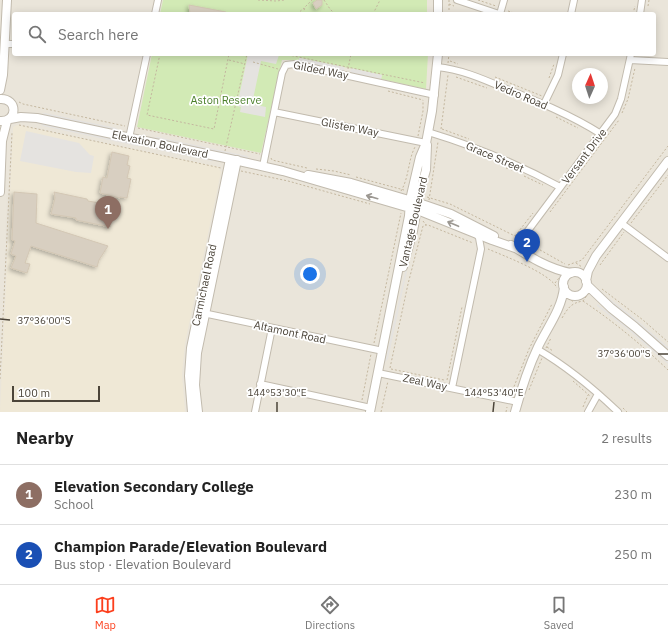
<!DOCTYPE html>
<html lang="en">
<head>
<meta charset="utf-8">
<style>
	body { margin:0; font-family:"IBM Plex Sans",sans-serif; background:#f2f2f2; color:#222 }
	.compass { position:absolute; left:572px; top:68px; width:36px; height:36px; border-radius:50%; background:#fff; box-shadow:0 2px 10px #0003; rotate:3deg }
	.scale { position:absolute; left:12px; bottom:10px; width:88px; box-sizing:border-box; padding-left:4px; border:2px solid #4b4439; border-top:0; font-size:11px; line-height:14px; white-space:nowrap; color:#4b4439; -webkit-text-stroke:3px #fff; paint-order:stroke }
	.you { position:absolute; left:310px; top:274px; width:14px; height:14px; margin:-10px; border:3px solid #fff; border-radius:50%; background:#1a73e8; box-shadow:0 0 0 6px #1a73e833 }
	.badge { display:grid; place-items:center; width:26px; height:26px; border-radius:50%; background:#fc3f1d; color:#fff; font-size:13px; font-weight:700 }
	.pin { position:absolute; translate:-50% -33px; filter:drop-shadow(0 1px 2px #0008) }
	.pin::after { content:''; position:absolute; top:21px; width:14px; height:12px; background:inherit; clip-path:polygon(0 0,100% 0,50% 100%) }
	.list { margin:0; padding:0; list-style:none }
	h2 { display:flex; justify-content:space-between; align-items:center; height:52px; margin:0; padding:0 16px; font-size:17px }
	h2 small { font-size:13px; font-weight:400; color:#767676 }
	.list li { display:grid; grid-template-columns:26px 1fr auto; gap:12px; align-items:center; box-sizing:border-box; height:60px; padding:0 16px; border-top:1px solid #e0e0e0 }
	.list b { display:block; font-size:15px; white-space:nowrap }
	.list p { margin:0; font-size:13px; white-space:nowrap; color:#767676 }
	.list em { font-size:13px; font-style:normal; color:#767676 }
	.icon { flex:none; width:22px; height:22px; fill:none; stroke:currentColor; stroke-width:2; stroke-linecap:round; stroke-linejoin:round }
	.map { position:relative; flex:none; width:668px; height:412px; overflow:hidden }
	.search { position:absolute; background:#fff; box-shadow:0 2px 10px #0003; left:12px; right:12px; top:12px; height:44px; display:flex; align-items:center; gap:10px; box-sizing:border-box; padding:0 14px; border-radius:4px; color:#767676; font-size:15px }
	.sheet { height:172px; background:#fff }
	nav { display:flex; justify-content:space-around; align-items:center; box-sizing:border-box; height:56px; border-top:1px solid #e0e0e0; background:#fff; font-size:11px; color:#767676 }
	nav a { display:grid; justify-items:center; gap:2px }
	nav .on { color:#fc3f1d }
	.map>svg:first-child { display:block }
	.residential { fill:#eae5da; fill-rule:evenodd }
	.education { fill:#efe8d6 }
	.green { fill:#d2eab5 }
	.parking { fill:#e5e3e0 }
	.building { fill:#d8cfc1; stroke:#d3c7b4; filter:url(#shadow) }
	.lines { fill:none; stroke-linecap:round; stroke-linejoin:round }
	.minor-casing { stroke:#c2bbae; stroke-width:8 }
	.tertiary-casing { stroke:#c2bbae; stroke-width:10 }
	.path { stroke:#c4b79f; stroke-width:1; stroke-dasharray:2 2; stroke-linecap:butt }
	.minor { stroke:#fff; stroke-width:6 }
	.tertiary { stroke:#fff; stroke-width:8 }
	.oneway { stroke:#9c9892 }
	.ticks { fill:none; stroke:#4b4439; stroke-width:1.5 }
	.labels { text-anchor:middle; stroke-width:3.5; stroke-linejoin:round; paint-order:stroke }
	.street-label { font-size:11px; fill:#4b4439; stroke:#fff }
	.park-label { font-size:11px; fill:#4a7f2a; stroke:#fff }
	.ticks-label { font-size:10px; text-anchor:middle; fill:#4b4439; stroke:#fff; stroke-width:3.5; stroke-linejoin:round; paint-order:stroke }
</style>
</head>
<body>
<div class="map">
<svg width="668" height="412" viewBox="0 0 668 412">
	<defs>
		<filter id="shadow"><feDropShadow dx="-2" dy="2" stdDeviation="2" flood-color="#0004"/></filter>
	</defs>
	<rect width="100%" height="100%" fill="#f6f3ec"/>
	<path class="residential" d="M0 0H668V412H0ZM14 14H654V54H14ZM578 74H602V98H578Z"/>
	<path class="education" d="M17 125 218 167 221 172 185 343 182 374 185 412H0L13 130V127Z"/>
	<path class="green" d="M163 0H427V14H160Z
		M152 54H428L426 89 381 79 382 75 300 58 299 62 289 60H282L261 153 137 127Z"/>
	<path class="parking" d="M248 54 279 55 276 64 261 61 252 104 266 107 265 117 240 112 241 107 237 106Z
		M299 58 344 67V71L299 62Z
		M351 68 382 75 381 79 350 73Z
		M45 113 116 128 119 131 41 114Z
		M40 123 142 145 137 146 43 126Z
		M26 131 79 143 90 155 94 156 91 173 76 172 20 161Z
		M157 137 247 156 250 159 153 138Z
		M155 148 216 160 211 161 159 150Z
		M406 268 407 271 388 359 385 362Z
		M606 299H610L632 316 668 347V349L636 322Z
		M597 304 636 333 668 362V364L626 328 597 306Z"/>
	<path class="building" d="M317 0H322V5L316 9 313 3Z
		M189 5 226 12V14H190Z
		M112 152 129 156 127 165 130 166 127 178 131 179 127 198 120 197V198L100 193 103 177 107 178Z
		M14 192 37 194 36 223 108 246 99 260 97 267 31 246 25 263 30 264 27 273 11 268 16 256 11 254 15 241 12 240Z
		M54 192 87 199 88 201 112 205 109 220 110 227 76 220V218L51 214 55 198Z"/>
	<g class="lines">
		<g class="minor-casing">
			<path id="minor" d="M457 0 499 14
				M155 14 158 0
				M500 14 504 0
				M571 14 574 0
				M640 14 642 0
				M5 44H14
				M630 60 668 62
				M437 67C460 69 483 79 504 88 537 101 571 115 601 134
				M544 104 558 75 563 54
				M274 112 426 143
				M428 132C474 146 518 164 560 187
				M129 138 147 54
				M263 166 282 73 286 65 295 64 435 95
				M621 223 668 258
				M515 248 615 114 621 99 631 54
				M203 313 383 351
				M537 349C566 366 594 389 618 412
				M378 373 518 402
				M260 384 371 408
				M452 388 481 249 479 238 477 234
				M255 412 272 328
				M588 412 598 394"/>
		</g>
		<g class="tertiary-casing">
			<path id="tertiary" d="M438 0V14
				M0 90 3 75 7 0
				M0 99C18 98 18 122 0 121
				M10 119 21 117 37 118 230 159 283 171 420 211 492 240 515 248
				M308 175 351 183 419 203 451 214 494 236
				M0 192 2 141 7 121
				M511 245C530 257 549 269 571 273
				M403 267 413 231 420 191 426 170 427 145
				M563 284a12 12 0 1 1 24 0a12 12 0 1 1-24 0Z
				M586 281 588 271 596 256 668 161
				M587 285 611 308 635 327 668 356
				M192 412 189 376 191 348 230 159
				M198 412 195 385 197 353 237 160
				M370 412 409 216 410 200 420 157 426 143 432 111 438 54
				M515 412C521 390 528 368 538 347 547 328 562 309 564 287"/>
		</g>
		<path class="path" d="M258 0 276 1 285 0
			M324 0 330 9 335 14
			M449 0V14
			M478 0 496 6
			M449 4 454 6
			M648 6 649 0
			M508 11 517 14
			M297 14 304 8
			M303 14 305 7 312 0
			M373 14 380 0
			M633 14 635 6
			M160 54 147 115 214 129 229 54
			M284 54 425 83
			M229 60 245 64
			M450 61 458 64
			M253 62 278 69
			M448 63 449 54
			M348 69 351 54
			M456 77 487 88
			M495 77 542 96
			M549 78 554 64
			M388 91 423 100
			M220 101 236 105
			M19 102 23 104 125 126
			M622 113 628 99 635 68
			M556 117 578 128
			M19 125 221 168
			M138 128 260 154
			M441 129 448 75
			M442 129 469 139
			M418 136 423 111V100
			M225 151 247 54
			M271 158 272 160 307 168
			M506 168 512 170
			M316 169 334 171 351 175
			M241 171 288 181 370 204
			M524 176 543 185
			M356 177 404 190
			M401 191C409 178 408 160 415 147
			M427 197 450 204 517 237
			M429 200 438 142
			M550 212 619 120
			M423 221 426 225H428L473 243
			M631 223 668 175
			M515 236 533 213
			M526 242 565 264
			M488 249C504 256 550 273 557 288
			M576 263 582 267
			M568 265 582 260 668 146
			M600 265 624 232
			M555 283 559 278
			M602 289 643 320 668 342
			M568 298 574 302
			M583 301C614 322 642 345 668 370
			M562 318C568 308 571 303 583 301L588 294
			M374 343 401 213
			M547 347 553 351
			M546 348 551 338
			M390 368 408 284 423 226 426 225
			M391 369 444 380
			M0 379 12 133
			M447 380 462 307
			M573 381 590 396
			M529 390 542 358
			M511 394 529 349 552 304
			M362 400 371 354
			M583 407 588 395
			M623 408 627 412
			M381 412 388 381
			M506 412 507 407"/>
		<use href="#minor" class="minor"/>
		<use href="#tertiary" class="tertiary"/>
	</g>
	<defs><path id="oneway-shaft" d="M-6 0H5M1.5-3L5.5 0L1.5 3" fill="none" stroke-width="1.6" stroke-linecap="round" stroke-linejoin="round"/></defs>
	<g class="oneway">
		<use href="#oneway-shaft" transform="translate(372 197) rotate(-164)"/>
		<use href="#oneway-shaft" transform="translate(453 224) rotate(-157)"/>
	</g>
	<path class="ticks" d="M0 319 10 320M658 354H668M277 412V402M493 412 494 402"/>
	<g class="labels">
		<g class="street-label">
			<text transform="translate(321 70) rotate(11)" y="4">Gilded Way</text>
			<text transform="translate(521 95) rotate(23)" y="4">Vedro Road</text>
			<text transform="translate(350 127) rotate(11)" y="4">Glisten Way</text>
			<text transform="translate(160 144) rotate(12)" y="4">Elevation Boulevard</text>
			<text transform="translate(584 156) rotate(-53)" y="4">Versant Drive</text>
			<text transform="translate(495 157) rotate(23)" y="4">Grace Street</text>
			<text transform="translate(413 222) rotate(-77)" y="4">Vantage Boulevard</text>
			<text transform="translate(204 285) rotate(-78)" y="4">Carmichael Road</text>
			<text transform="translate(290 332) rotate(12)" y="4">Altamont Road</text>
			<text transform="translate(425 382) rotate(12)" y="4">Zeal Way</text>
		</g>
		<g class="park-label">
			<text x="226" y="104">Aston Reserve</text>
		</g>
	</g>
	<g class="ticks-label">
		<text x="44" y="324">37°36'00"S</text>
		<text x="624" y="357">37°36'00"S</text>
		<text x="277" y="396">144°53'30"E</text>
		<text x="494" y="396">144°53'40"E</text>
	</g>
</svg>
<svg class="compass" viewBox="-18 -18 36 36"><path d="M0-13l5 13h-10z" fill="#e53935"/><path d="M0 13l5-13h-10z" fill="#767676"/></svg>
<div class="scale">100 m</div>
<div class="you"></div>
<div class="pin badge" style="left:108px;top:229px;background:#8d6e63">1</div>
<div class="pin badge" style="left:527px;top:262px;background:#1a4fb4">2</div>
<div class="search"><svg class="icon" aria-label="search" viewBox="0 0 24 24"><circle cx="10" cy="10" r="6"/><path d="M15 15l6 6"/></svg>Search here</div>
</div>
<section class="sheet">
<h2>Nearby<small>2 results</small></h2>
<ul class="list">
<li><span class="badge" style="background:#8d6e63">1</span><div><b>Elevation Secondary College</b><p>School</p></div><em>230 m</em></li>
<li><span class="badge" style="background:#1a4fb4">2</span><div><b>Champion Parade/Elevation Boulevard</b><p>Bus stop · Elevation Boulevard</p></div><em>250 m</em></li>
</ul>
</section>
<nav>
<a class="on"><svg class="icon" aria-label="map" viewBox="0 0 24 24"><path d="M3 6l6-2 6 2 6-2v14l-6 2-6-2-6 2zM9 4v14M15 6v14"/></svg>Map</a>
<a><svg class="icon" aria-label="directions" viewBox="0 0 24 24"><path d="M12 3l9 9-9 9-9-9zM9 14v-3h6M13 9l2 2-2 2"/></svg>Directions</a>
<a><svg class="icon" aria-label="saved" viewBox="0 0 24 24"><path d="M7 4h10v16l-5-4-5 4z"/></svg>Saved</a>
</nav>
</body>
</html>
